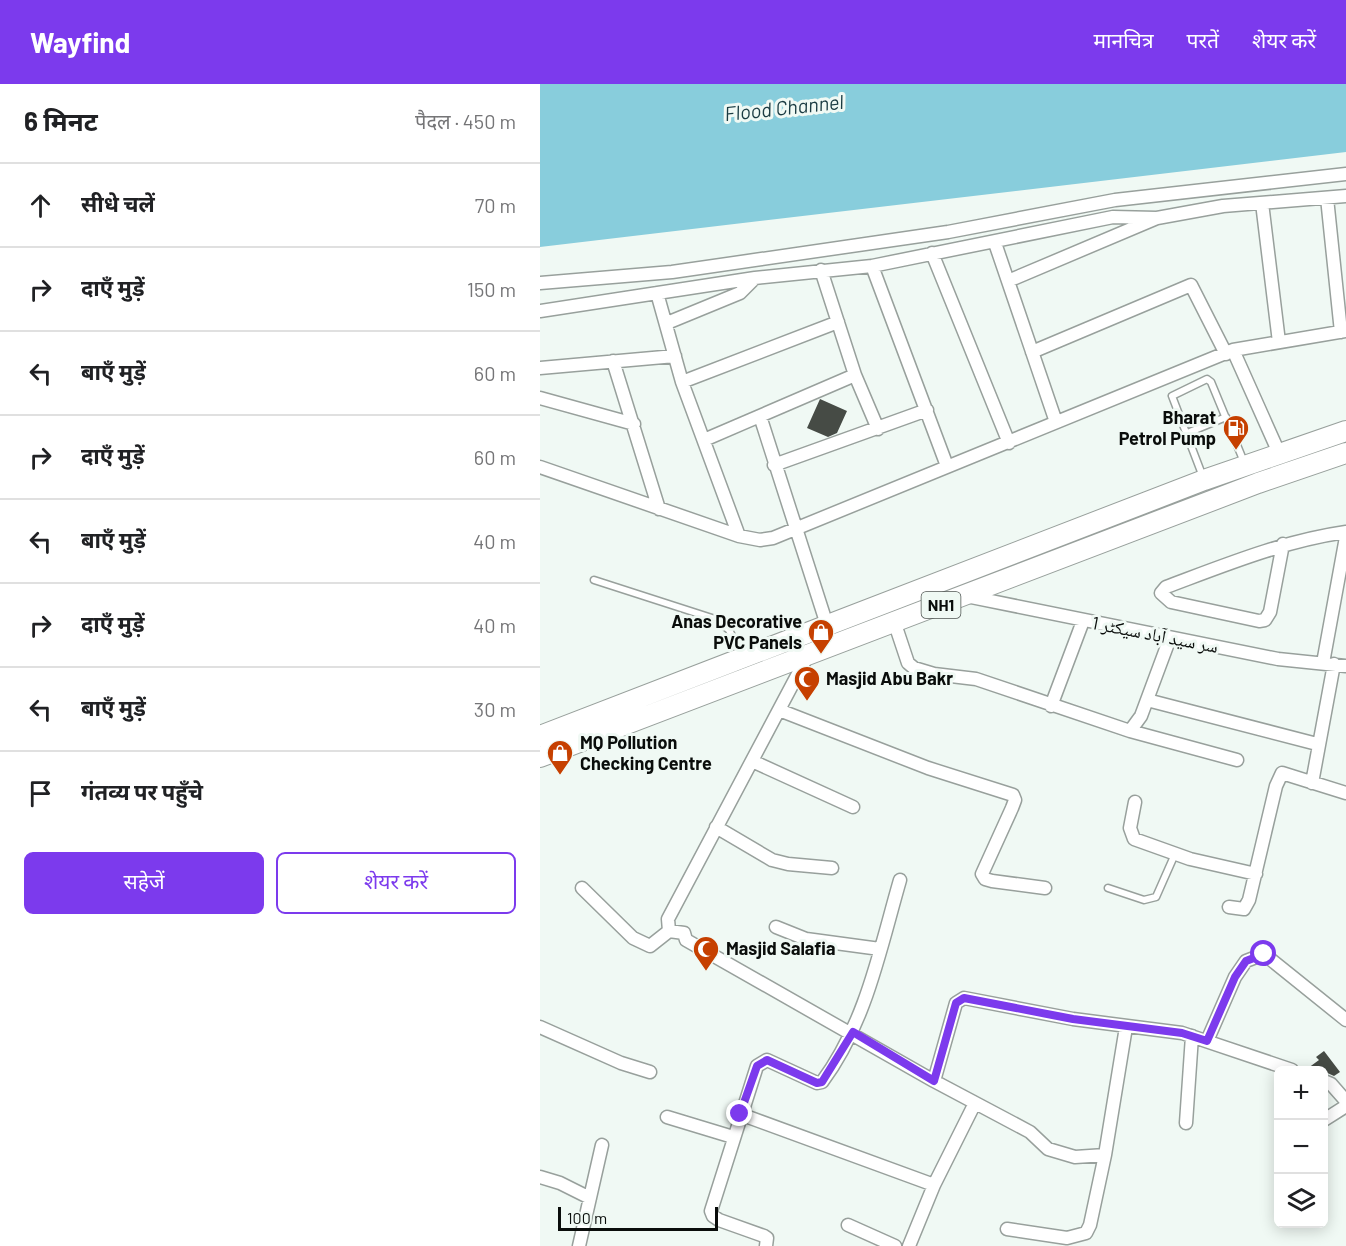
<!DOCTYPE html>
<html lang="hi">
<head>
<meta charset="utf-8">
<style>
	body { margin:0; font-family:Barlow,"Noto Naskh Arabic","Noto Sans Devanagari",sans-serif; background:#f2f2f2; color:#202124 }
	.controls { position:absolute; right:18px; bottom:18px; display:grid; overflow:hidden; border-radius:9px; box-shadow:0 3px 15px #0003 }
	.controls button { width:54px; height:54px; display:grid; place-items:center; padding:0; border:0; border-bottom:2px solid #e0e0e0; background:#fff; color:#202124; font:30px sans-serif }
	.scale { position:absolute; left:18px; bottom:15px; width:160px; box-sizing:border-box; padding-left:6px; border:3px solid #0a0d0b; border-top:0; font-size:16px; line-height:21px; white-space:nowrap; color:#0a0d0b; -webkit-text-stroke:4px #f0f9f4; paint-order:stroke }
	.stop { position:absolute; width:18px; height:18px; margin:-14px; border:4px solid #7c3aed; border-radius:50%; background:#fff }
	.stop.end { background:#7c3aed; border-color:#fff; box-shadow:0 2px 6px #0008 }
	.list { margin:0; padding:0; list-style:none }
	h2 { display:flex; justify-content:space-between; align-items:center; height:78px; margin:0; padding:0 24px; font-size:26px }
	h2 small { font-size:20px; font-weight:400; color:#757577 }
	.list li { display:grid; grid-template-columns:39px 1fr auto; gap:18px; align-items:center; box-sizing:border-box; height:84px; padding:0 24px; border-top:2px solid #e0e0e0 }
	.list b { display:block; font-size:22px; white-space:nowrap }
	.list em { font-size:20px; font-style:normal; color:#757577 }
	.actions { display:flex; gap:12px; padding:18px 24px }
	.actions a { flex:1; padding:14px 0; border:2px solid #7c3aed; border-radius:9px; text-align:center; font-size:21px; color:#7c3aed }
	.actions .main { background:#7c3aed; color:#fff }
	.icon { flex:none; width:33px; height:33px; fill:none; stroke:currentColor; stroke-width:2; stroke-linecap:round; stroke-linejoin:round }
	.map { position:relative; flex:none; width:806px; height:1162px; overflow:hidden }
	header { display:flex; align-items:center; gap:36px; box-sizing:border-box; height:84px; padding:0 30px; background:#7c3aed; color:#fff }
	header strong { font-size:28px }
	nav { display:flex; gap:33px; margin-inline-start:auto; font-size:21px }
	main { display:flex }
	aside { flex:1; background:#fff }
	.map>svg:first-child { display:block }
	.water { fill:#88cddc }
	.building { fill:#464b45 }
	.lines { fill:none; stroke-linecap:round; stroke-linejoin:round }
	.service-casing { stroke:#98a09c; stroke-width:9 }
	.minor-casing { stroke:#98a09c; stroke-width:15 }
	.trunk-casing { stroke:#98a09c; stroke-width:22 }
	.service { stroke:#fff; stroke-width:6 }
	.minor { stroke:#fff; stroke-width:12 }
	.trunk { stroke:#fff; stroke-width:20 }
	.route { stroke:#7c3aed; stroke-width:8 }
	.labels { text-anchor:middle; stroke-width:6; stroke-linejoin:round; paint-order:stroke }
	.shield { fill:#f0f9f4; stroke:#4f5451; stroke-width:1.5 }
	.shield-label { font-size:16px; font-weight:bold; fill:#0a0d0b }
	.poi-label { font-size:18px; font-weight:bold; fill:#0a0d0b; stroke:#f0f9f4; text-anchor:start }
	.street-label { font-size:18px; fill:#0a0d0b; stroke:#f0f9f4 }
	.water-label { font-size:20px; font-style:italic; fill:#1a3b42; stroke:#f0f9f4 }
</style>
</head>
<body>
<header>
<strong>Wayfind</strong>
<nav><a>मानचित्र</a><a>परतें</a><a>शेयर करें</a></nav>
</header>
<main>
<aside>
<h2>6 मिनट<small>पैदल · 450 m</small></h2>
<ul class="list">
<li><svg class="icon" aria-label="ahead" viewBox="0 0 24 24"><path d="M12 20V5M6 11l6-6 6 6"/></svg><div><b>सीधे चलें</b></div><em>70 m</em></li>
<li><svg class="icon" aria-label="right" viewBox="0 0 24 24"><path d="M7 20v-9h11M14 6l5 5-5 5"/></svg><div><b>दाएँ मुड़ें</b></div><em>150 m</em></li>
<li><svg class="icon" aria-label="left" viewBox="0 0 24 24"><path d="M17 20v-9H6M10 6l-5 5 5 5"/></svg><div><b>बाएँ मुड़ें</b></div><em>60 m</em></li>
<li><svg class="icon" aria-label="right" viewBox="0 0 24 24"><path d="M7 20v-9h11M14 6l5 5-5 5"/></svg><div><b>दाएँ मुड़ें</b></div><em>60 m</em></li>
<li><svg class="icon" aria-label="left" viewBox="0 0 24 24"><path d="M17 20v-9H6M10 6l-5 5 5 5"/></svg><div><b>बाएँ मुड़ें</b></div><em>40 m</em></li>
<li><svg class="icon" aria-label="right" viewBox="0 0 24 24"><path d="M7 20v-9h11M14 6l5 5-5 5"/></svg><div><b>दाएँ मुड़ें</b></div><em>40 m</em></li>
<li><svg class="icon" aria-label="left" viewBox="0 0 24 24"><path d="M17 20v-9H6M10 6l-5 5 5 5"/></svg><div><b>बाएँ मुड़ें</b></div><em>30 m</em></li>
<li><svg class="icon" aria-label="arrive" viewBox="0 0 24 24"><path d="M6 21V4h12l-3 4 3 4H6"/></svg><div><b>गंतव्य पर पहुँचे</b></div></li>
</ul>
<div class="actions"><a class="main">सहेजें</a><a>शेयर करें</a></div>
</aside>
<div class="map">
<svg width="806" height="1162" viewBox="0 0 806 1162">
	<rect width="100%" height="100%" fill="#f0f9f4"/>
	<path class="water" d="M0 0H806V68L0 163Z"/>
	<path class="building" d="M280 315 307 327 297 349 288 353 267 344Z
		M784 967 800 988 794 992 783 987H764L779 976 776 973Z"/>
	<g class="lines">
		<g class="service-casing">
			<path id="service" d="M645 350 686 333
				M663 393 632 312 667 295 671 298 704 378
				M54 496 175 535 189 546 202 571
				M568 804 604 816 616 813 635 770"/>
		</g>
		<g class="minor-casing">
			<path id="minor" d="M787 114 801 248
				M722 119 739 258
				M455 159 516 338
				M392 169 469 359
				M332 182 407 382
				M281 186 315 291 338 345
				M468 197 617 134 683 122 806 112
				M0 199 132 188 408 148 575 116 806 90
				M117 209 142 298 199 452
				M0 227 215 194 332 182 573 133 617 134
				M127 239 200 209 215 194
				M693 266 739 369
				M492 268 651 201 686 270
				M73 277 119 425
				M0 284 135 272
				M142 298 298 238
				M0 314 94 340
				M220 332 287 541
				M164 356 315 291
				M234 381 387 326
				M0 383 199 452 220 456 233 454 693 266 806 247
				M743 460 730 528 725 536 719 537 631 518 621 509 626 503C685 481 743 457 806 448
				M426 512 738 575 806 582
				M354 537 368 579 374 584 394 590 436 595 590 647 601 632 630 554
				M783 579 806 453
				M607 616 777 660
				M511 622 543 537
				M239 626 388 684 473 711 475 716 472 724 442 790 445 795 452 797 505 804
				M590 647 697 676
				M212 677 313 723
				M772 699 794 580
				M595 718 590 744 594 755 650 775 716 790
				M176 743 232 776 248 780 292 784
				M42 804 93 854 110 862 129 847 144 849 146 856 394 997 490 1048 508 1065 535 1073 565 1071
				M689 823 704 825 709 816 736 702 742 689 806 709
				M236 843 266 855 340 865
				M129 847 128 835 268 571
				M0 943 81 979 110 988
				M667 957 695 893 706 877 724 870 806 936
				M394 997 416 919 424 914 533 935 642 949 752 986
				M784 997 791 1000 806 1017
				M200 1030 394 1101
				M127 1033 193 1053
				M784 1036 806 1022
				M646 1039 652 952
				M0 1093 20 1099 50 1114
				M308 1141 355 1162
				M467 1145 527 1154 546 1149 550 1141 565 1071 586 943
				M39 1162 62 1061
				M226 1162 227 1154 224 1152 179 1136 173 1132 171 1127 217 982 227 976 277 999 282 998C326 939 340 865 360 796
				M369 1162 394 1101 435 1019"/>
		</g>
		<g class="trunk-casing">
			<path id="trunk" d="M0 652 664 396 806 347
				M0 673 718 399 806 369"/>
		</g>
		<use href="#service" class="service"/>
		<use href="#minor" class="minor"/>
		<use href="#trunk" class="trunk"/>
	</g>
	<g class="lines">
		<path class="route" d="M200 1030 217 982 227 976 277 999 282 998 313 948 394 997 416 919 424 914 533 935 642 949 667 957 695 893 706 877 724 870"/>
	</g>
	<defs>
		<g id="fuel-pin" transform="scale(1.35)"><path d="M0 17L-7.5 6A9.5 9.5 0 1 1 7.5 6Z" fill="#c64000" stroke="#f0f9f4"/><path d="M-5.5-6h7V0h2V4h1.3V-2.5L3-4.5l.8-.8L6-3V5H2.5V1h-1V6h-7ZM-4.2-4.7v3.2H.2V-4.7Z" fill="#fff"/></g>
		<g id="shop-pin" transform="scale(1.35)"><path d="M0 17L-7.5 6A9.5 9.5 0 1 1 7.5 6Z" fill="#c64000" stroke="#f0f9f4"/><path d="M-5-2.5h2.3a2.7 3.5 0 0 1 5.4 0H5L5.5 6h-11ZM-1.5-2.5h3a1.5 2.3 0 0 0-3 0Z" fill="#fff"/></g>
		<g id="mosque-pin" transform="scale(1.35)"><path d="M0 17L-7.5 6A9.5 9.5 0 1 1 7.5 6Z" fill="#c64000" stroke="#f0f9f4"/><path d="M3.5-4.9A6 6 0 1 0 3.5 4.9A5 5 0 1 1 3.5-4.9Z" fill="#fff"/></g>
	</defs>
	<g fill-rule="evenodd">
		<use href="#fuel-pin" x="696" y="344"/>
		<use href="#shop-pin" x="281" y="548"/>
		<use href="#mosque-pin" x="267" y="595"/>
		<use href="#shop-pin" x="20" y="669"/>
		<use href="#mosque-pin" x="166" y="865"/>
	</g>
	<g class="labels">
		<rect class="shield" x="381.5" y="508" width="39" height="26" rx="4.5"/>
		<g class="shield-label">
			<text x="401" y="527">NH1</text>
		</g>
		<g class="poi-label">
			<text x="676" y="340" text-anchor="end">Bharat<tspan x="676" dy="21">Petrol Pump</tspan></text>
			<text x="262" y="544" text-anchor="end">Anas Decorative<tspan x="262" dy="21">PVC Panels</tspan></text>
			<text x="286" y="601">Masjid Abu Bakr</text>
			<text x="40" y="665">MQ Pollution<tspan x="40" dy="21">Checking Centre</tspan></text>
			<text x="186" y="871">Masjid Salafia</text>
		</g>
		<g class="street-label">
			<text transform="translate(615 551) rotate(11)" y="6">سر سید آباد سیکٹر 1</text>
		</g>
		<g class="water-label">
			<text transform="translate(244 24) rotate(-6)" y="7">Flood Channel</text>
		</g>
	</g>
</svg>
<div class="controls">
<button>+</button>
<button>−</button>
<button><svg class="icon" aria-label="layers" viewBox="0 0 24 24"><path d="M12 4l9 5-9 5-9-5zM3 14l9 5 9-5"/></svg></button>
</div>
<div class="scale">100 m</div>
<div class="stop" style="left:724px;top:870px"></div>
<div class="stop end" style="left:200px;top:1030px"></div>
</div>
</main>
</body>
</html>
